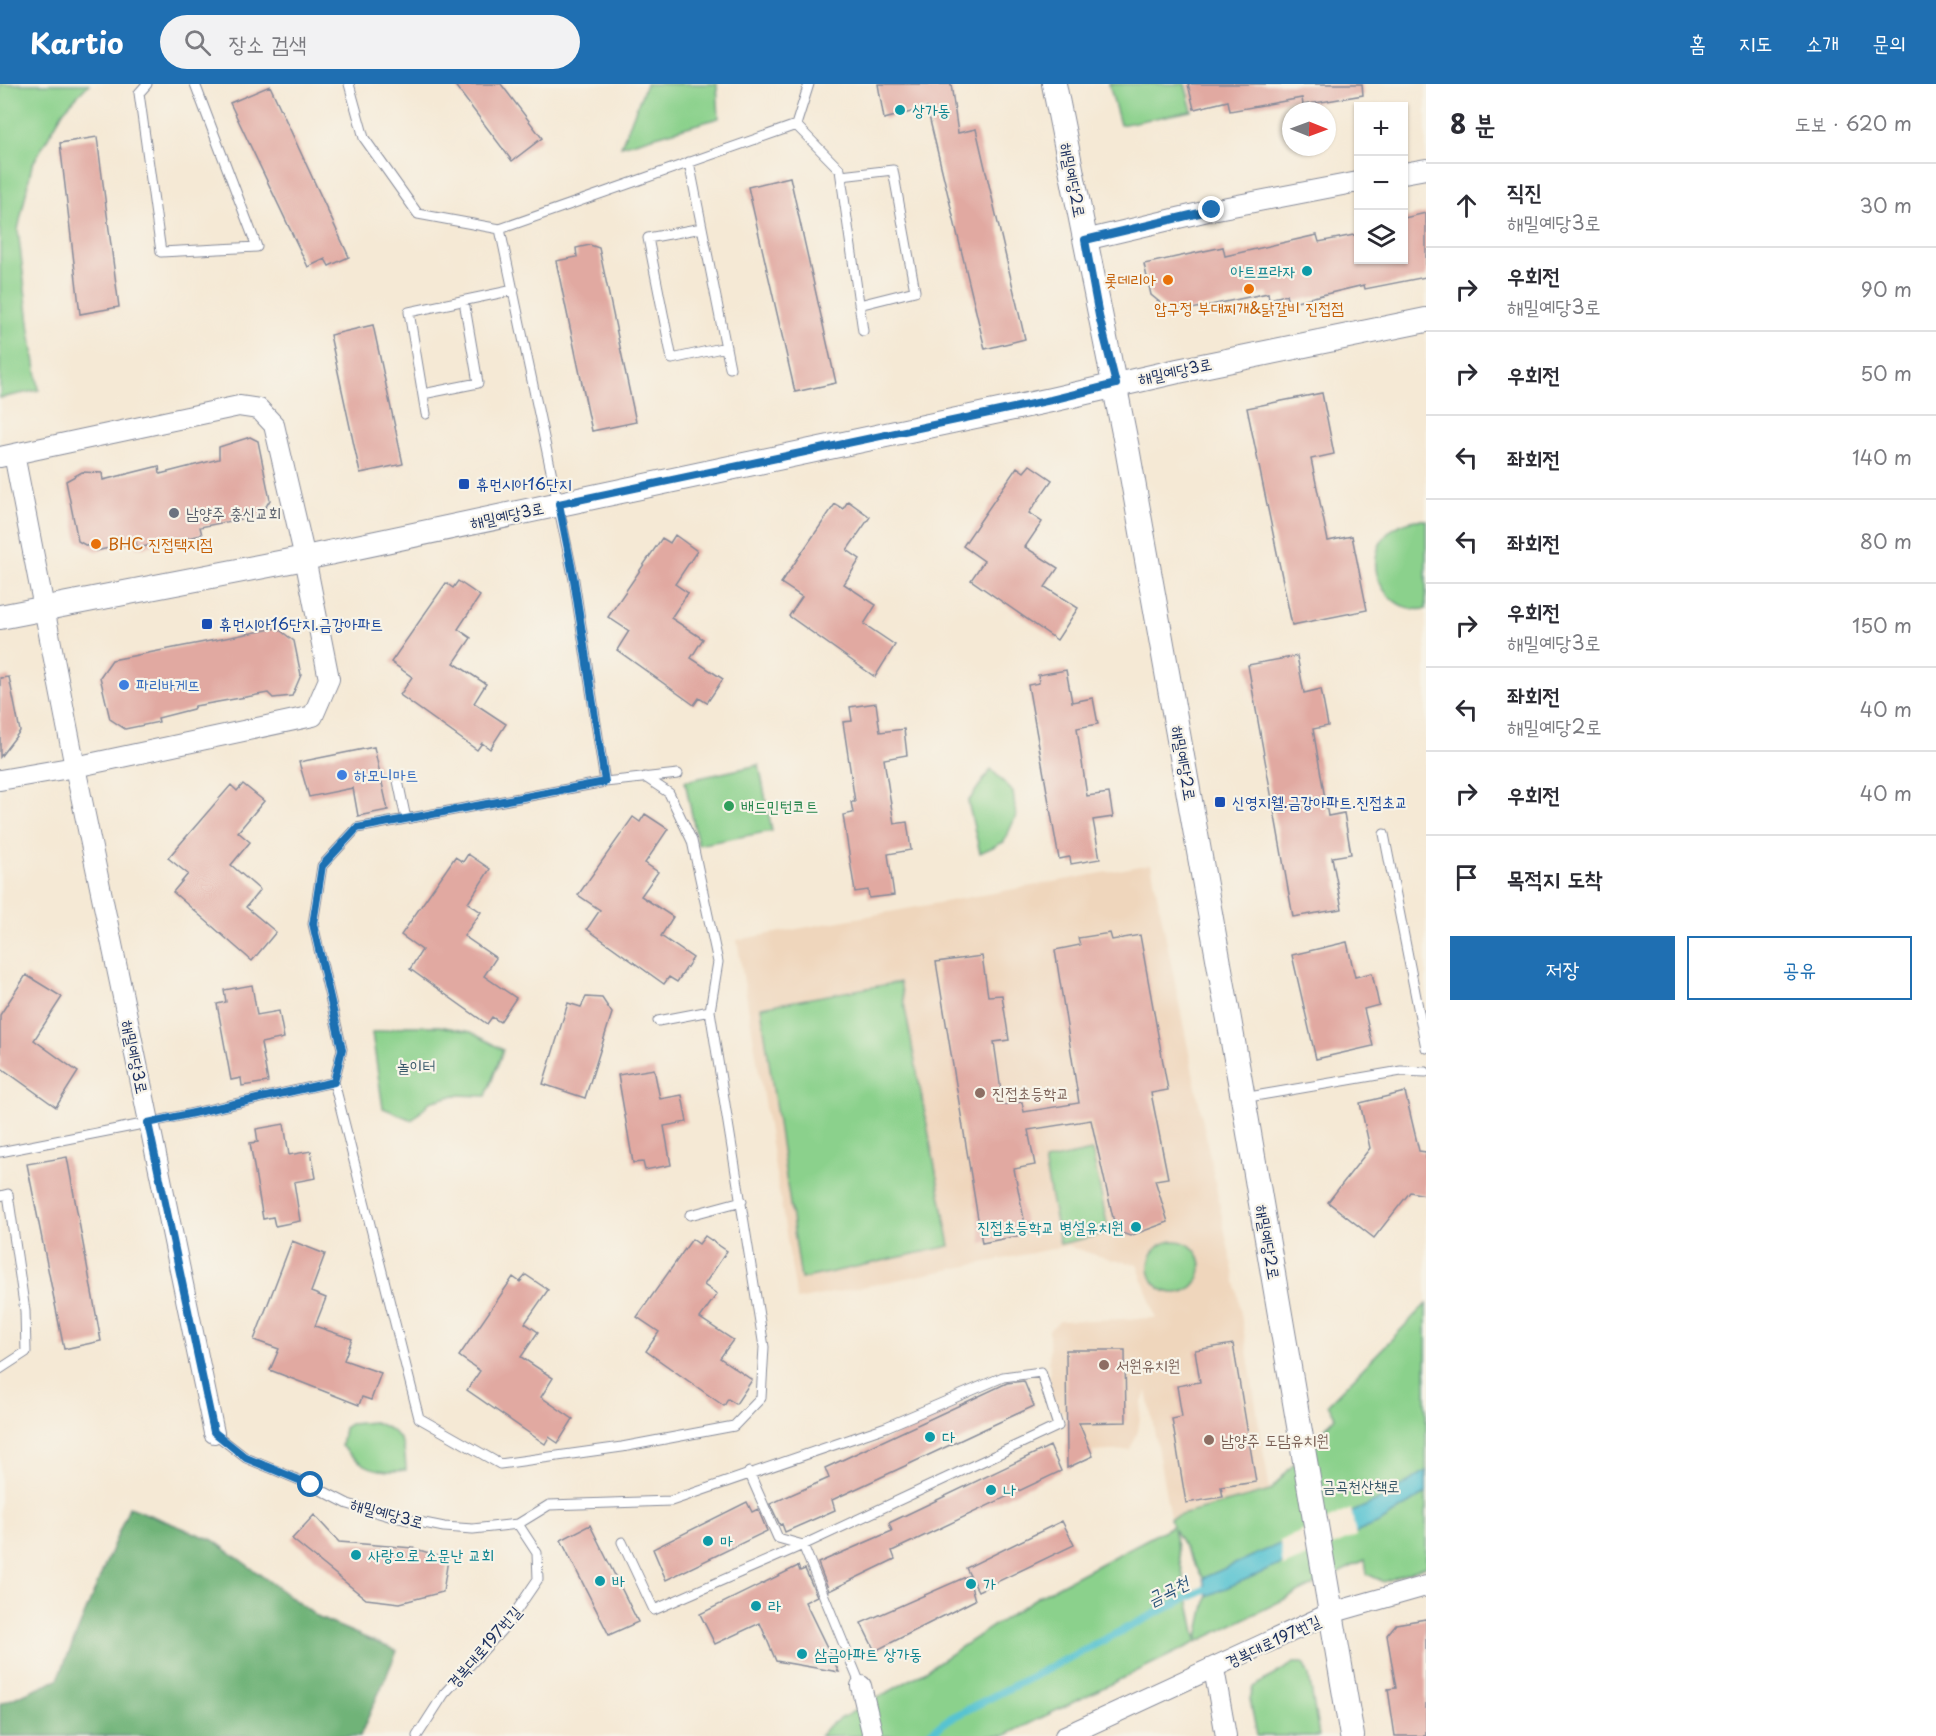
<!DOCTYPE html>
<html lang="ko">
<head>
<meta charset="utf-8">
<style>
	body { margin:0; font-family:"Playpen Sans","Poor Story",sans-serif; background:#f2f2f3; color:#2b2b33 }
	.controls { position:absolute; right:18px; top:18px; display:grid; overflow:hidden; border-radius:0px; box-shadow:0 2px 4px #0004 }
	.controls button { width:54px; height:54px; display:grid; place-items:center; padding:0; border:0; border-bottom:2px solid #e1e1e2; background:#fff; color:#2b2b33; font:30px sans-serif }
	.compass { position:absolute; left:1282px; top:18px; width:54px; height:54px; border-radius:50%; background:#fff; box-shadow:0 2px 4px #0004; rotate:91deg }
	.stop { position:absolute; width:18px; height:18px; margin:-14px; border:4px solid #1f6fb2; border-radius:50%; background:#fff }
	.stop.end { background:#1f6fb2; border-color:#fff; box-shadow:0 2px 6px #0008 }
	.list { margin:0; padding:0; list-style:none }
	h2 { display:flex; justify-content:space-between; align-items:center; height:78px; margin:0; padding:0 24px; font-size:26px }
	h2 small { font-size:20px; font-weight:400; color:#7c7c81 }
	.list li { display:grid; grid-template-columns:39px 1fr auto; gap:18px; align-items:center; box-sizing:border-box; height:84px; padding:0 24px; border-top:2px solid #e1e1e2 }
	.list b { display:block; font-size:22px; white-space:nowrap }
	.list p { margin:0; font-size:20px; white-space:nowrap; color:#7c7c81 }
	.list em { font-size:20px; font-style:normal; color:#7c7c81 }
	.actions { display:flex; gap:12px; padding:18px 24px }
	.actions a { flex:1; padding:14px 0; border:2px solid #1f6fb2; border-radius:0px; text-align:center; font-size:21px; color:#1f6fb2 }
	.actions .main { background:#1f6fb2; color:#fff }
	.icon { flex:none; width:33px; height:33px; fill:none; stroke:currentColor; stroke-width:2; stroke-linecap:round; stroke-linejoin:round }
	.map { position:relative; flex:none; width:1426px; height:1652px; overflow:hidden }
	header { display:flex; align-items:center; gap:36px; box-sizing:border-box; height:84px; padding:0 30px; background:#1f6fb2; color:#fff }
	header strong { font-size:28px }
	nav { display:flex; gap:33px; margin-inline-start:auto; font-size:21px }
	.search { width:420px; height:54px; background:#f2f2f3; display:flex; align-items:center; gap:15px; box-sizing:border-box; padding:0 21px; border-radius:33px; color:#7c7c81; font-size:22px }
	main { display:flex }
	aside { flex:1; background:#fff }
	.map>svg:first-child { display:block }
	.built { fill:#efd6bc }
	.green { fill:#8bd18c; stroke:#538075; stroke-width:1.5; fill-rule:evenodd }
	.forest { fill:#70b378; stroke:#46716b; stroke-width:1.5 }
	.water { fill:#57c3d1; stroke:#397998; stroke-width:1.5 }
	.pier { fill:#f5e9d5 }
	.lines { fill:none; stroke-linecap:round; stroke-linejoin:round }
	.stream { stroke:#57c3d1; stroke-width:8 }
	.building { fill:#e1a9a1 }
	.service-casing { stroke:#888c9a; stroke-width:11 }
	.minor-casing { stroke:#888c9a; stroke-width:22 }
	.tertiary-casing { stroke:#888c9a; stroke-width:26 }
	.service { stroke:#fff; stroke-width:9 }
	.minor { stroke:#fff; stroke-width:20 }
	.tertiary { stroke:#fff; stroke-width:24 }
	.route { stroke:#1f6fb2; stroke-width:8 }
	.culture-dot { fill:#0f9aa8; stroke:#f7f3e8; stroke-width:2 }
	.food-dot { fill:#e8710a; stroke:#f7f3e8; stroke-width:2 }
	.transit-dot { fill:#1a4fb4; stroke:#f7f3e8; stroke-width:2 }
	.worship-dot { fill:#6b7280; stroke:#f7f3e8; stroke-width:2 }
	.shop-dot { fill:#3f7fe0; stroke:#f7f3e8; stroke-width:2 }
	.leisure-dot { fill:#2e9e5b; stroke:#f7f3e8; stroke-width:2 }
	.education-dot { fill:#8d6e63; stroke:#f7f3e8; stroke-width:2 }
	.labels { text-anchor:middle; stroke-width:4.5; stroke-linejoin:round; paint-order:stroke }
	.culture-label { font-size:16px; fill:#0d838f; stroke:#f7f3e8; text-anchor:start }
	.street-label { font-size:16px; fill:#1b2f5e; stroke:#f7f3e8 }
	.food-label { font-size:16px; fill:#c56008; stroke:#f7f3e8; text-anchor:end }
	.transit-label { font-size:16px; fill:#164399; stroke:#f7f3e8; text-anchor:start }
	.worship-label { font-size:16px; fill:#5b616d; stroke:#f7f3e8; text-anchor:start }
	.shop-label { font-size:16px; fill:#366cbe; stroke:#f7f3e8; text-anchor:start }
	.leisure-label { font-size:16px; fill:#27864d; stroke:#f7f3e8; text-anchor:start }
	.park-label { font-size:16px; fill:#37586a; stroke:#f7f3e8 }
	.education-label { font-size:16px; fill:#785e54; stroke:#f7f3e8; text-anchor:start }
	.water-label { font-size:18px; font-style:italic; fill:#2a547b; stroke:#f7f3e8 }
</style>
</head>
<body>
<header>
<strong>Kartio</strong>
<div class="search"><svg class="icon" aria-label="search" viewBox="0 0 24 24"><circle cx="10" cy="10" r="6"/><path d="M15 15l6 6"/></svg>장소 검색</div>
<nav><a>홈</a><a>지도</a><a>소개</a><a>문의</a></nav>
</header>
<main>
<div class="map">
<svg width="1426" height="1652" viewBox="0 0 1426 1652">
	<rect width="100%" height="100%" fill="#f7f3e8"/>
	<filter id="ink" filterUnits="userSpaceOnUse"><feTurbulence type="fractalNoise" baseFrequency=".0167" numOctaves="2"/><feDisplacementMap in="SourceGraphic" scale="12" xChannelSelector="R" yChannelSelector="G"/><feConvolveMatrix kernelMatrix="1 2 1 2 8 2 1 2 1" color-interpolation-filters="sRGB"/></filter>
	<filter id="wash" filterUnits="userSpaceOnUse"><feTurbulence type="fractalNoise" baseFrequency=".008" numOctaves="4" result="noise"/><feDisplacementMap in="SourceGraphic" scale="24" xChannelSelector="R" yChannelSelector="G"/><feGaussianBlur stdDeviation="1.35" result="paint"/><feColorMatrix in="noise" values="0 0 0 0 0 0 0 0 0 0 0 0 0 0 0 0 0 1.4 0 .05"/><feComposite in="paint" operator="in"/></filter>
	<g filter="url(#wash)">
		<rect width="100%" height="100%" fill="#f5e9d5"/>
		<path class="built" d="M1151 780 1238 1212 1270 1407 1170 1434 1147 1307 1142 1318 1138 1347 1130 1366 1090 1368 1072 1333 1055 1323 1050 1317 1049 1246 1060 1237 1156 1234 1137 1180 1112 1176 1067 1162 797 1216 737 856Z"/>
		<path class="green" d="M0 0H89L64 26 32 81 18 146 30 247 39 306 0 314Z
			M646 0H717L719 34 621 62Z
			M1109 0H1185L1192 27 1120 41Z
			M1415 436H1426V525C1384 531 1358 477 1390 447 1397 441 1406 438 1415 436Z
			M759 681 772 747 698 761 685 697Z
			M991 685 1013 708 1016 732 1004 758 980 769 968 718Z
			M900 898 950 1162 801 1195 761 923Z
			M406 942H439L471 948 503 966 486 1012 455 1011 430 1018 412 1036 383 1024 372 949Z
			M1092 1067 1109 1149 1060 1160 1044 1077Z
			M1149 1183a26 26 0 1 1 52 0a26 26 0 1 1-52 0Z
			M1426 1220V1482L1384 1498 1367 1490 1365 1476 1004 1652H820L829 1641 917 1592 1039 1512 1172 1442 1170 1434 1270 1407 1335 1333 1328 1320ZM1173 1444 1203 1494 1207 1512 1197 1557Z
			M374 1338C402 1348 405 1358 406 1386 376 1390 362 1383 341 1362L344 1344 350 1340Z
			M1294 1579H1303L1309 1592 1319 1652H1257L1250 1615 1253 1603Z"/>
		<path class="forest" d="M129 1423 213 1456 319 1534 397 1567 360 1652H0V1620L58 1595Z"/>
		<path class="water" d="M1426 1387V1409L1381 1438 1207 1512 1203 1494 1377 1417Z"/>
		<path class="pier" d="M1351 1425 1356 1452 1283 1483 1280 1457Z"/>
		<g class="lines">
			<path class="stream" d="M926 1652 949 1635 1184 1515 1214 1502"/>
		</g>
		<g id="blocks">
			<path class="building" d="M454 0H501L542 54 512 77Z
				M878 0H951L958 49 976 45 1025 255 985 265 927 24 884 35Z
				M1188 0H1362L1363 11 1303 21 1302 14 1230 27 1228 17 1194 25Z
				M270 2 349 173 329 182 325 175 308 183 230 19Z
				M97 53 119 223 80 230 60 59Z
				M790 93 836 299 795 308 748 103Z
				M1426 129V193L1365 205 1364 201 1288 219 1286 211 1269 215 1268 209 1173 229 1151 211 1144 180 1223 163 1225 172 1317 151 1319 158 1359 150V176H1404V134Z
				M590 161 599 164 636 338 592 347 556 177 577 173 576 164Z
				M373 241 403 380 360 389 330 251Z
				M1322 309 1334 370 1311 375 1328 457 1352 452 1367 526 1292 541 1247 324Z
				M250 353 258 357 270 416 261 431 200 443 202 451 137 464 136 458 96 467 78 457 66 397 82 388 102 389 103 396 159 382 160 390 219 375V363Z
				M1030 381 1052 396 1029 429 1042 438 1025 463 1058 484 1045 503 1078 524 1057 556 971 496 984 477 963 462 1017 383 1024 388Z
				M848 417 870 433 847 466 860 475 844 500 876 521 864 540 895 561 875 593 789 532 802 513 781 499 835 420 843 425Z
				M675 451 697 467 675 500 688 509 671 534 703 555 691 574 723 595 707 619 699 614 694 621 617 566 629 547 608 533 662 454 670 459Z
				M458 497 480 512 458 545 471 554 454 579 486 600 474 619 506 640 490 665 482 659 477 666 400 611 412 593 391 578 446 499 453 504Z
				M277 544 294 557 301 591 292 612 273 614 268 609 195 622 193 625 158 634 159 638 125 645 110 635 100 593 112 576Z
				M1297 572 1304 609 1321 605 1328 642 1313 645 1328 732 1344 729 1351 770 1332 773 1342 825 1293 833 1248 581Z
				M1066 586 1072 618 1093 614 1098 640 1077 644 1087 712 1109 709 1113 733 1093 736 1100 775 1071 780 1070 773 1059 775 1028 601 1039 599 1038 591Z
				M9 593 20 647 0 673V594Z
				M876 619 880 648 904 645 907 671 884 675 894 740 907 738 911 766 888 770 894 811 869 814 868 806 855 808 843 731 853 729 851 718H855L843 638 852 637 850 623Z
				M374 663 388 726 358 732 353 704 309 713 299 678Z
				M243 700 264 717 238 748 250 758 231 781 260 806 246 823 276 848 252 877 173 808 188 790 168 774 231 701 237 707Z
				M645 730 668 745 645 779 658 788 641 812 673 833 661 852 693 874 677 898 669 893 664 900 587 845 600 826 578 811 633 733 640 738Z
				M468 770 490 785 468 819 481 828 464 852 496 874 484 892 516 914 500 938 492 933 487 940 410 885 422 866 401 851 455 773 463 778Z
				M1110 849 1112 856 1140 851 1168 1006 1151 1009 1168 1094 1155 1096 1168 1138 1130 1152 1119 1148 1113 1134 1091 1036 1028 1046 1035 1081 1014 1085 1027 1150 982 1159 936 878 982 872 988 912 1002 911 1009 956 994 958 1003 1021 1022 1018 1024 1028 1079 1019 1055 866 1080 861 1078 854Z
				M1347 858 1355 893 1372 889 1379 921 1364 925 1373 962 1316 975 1292 871Z
				M26 891 62 913 34 956 78 988 56 1023 0 983V931Z
				M252 901 257 931 279 927 284 954 261 959 268 998 242 1002 241 994 231 996 217 920 226 918 224 906Z
				M586 913 602 914 612 929 585 1014 543 1000 568 919 581 923Z
				M654 985 660 1015 682 1011 687 1038 664 1042 671 1081 645 1086 643 1078 633 1079 618 991Z
				M1405 1008 1419 1067 1426 1068V1111L1410 1108 1374 1154 1328 1118 1370 1064 1360 1019Z
				M284 1040 289 1071 311 1067 316 1094 294 1098 300 1137 275 1142 273 1133 263 1135 250 1059 258 1058 256 1045Z
				M67 1073 101 1257 64 1265 27 1080Z
				M705 1152 727 1167 704 1201 717 1210 700 1234 733 1256 720 1274 752 1296 736 1320 728 1315 724 1322 646 1267 659 1248 637 1233 692 1155 699 1160Z
				M292 1157 325 1170 311 1208 326 1214 315 1242 352 1255 344 1276 381 1289 371 1316 362 1313 359 1321 270 1286 279 1265 254 1256Z
				M526 1191 548 1206 525 1239 538 1248 521 1273 553 1294 541 1313 573 1335 558 1359 549 1353 545 1360 467 1306 480 1287 459 1272 513 1193 520 1198Z
				M1233 1260 1256 1398 1221 1403 1223 1413 1186 1419 1172 1335 1182 1333 1177 1302 1200 1298 1195 1266Z
				M1066 1266H1125L1126 1338 1079 1339 1093 1372 1067 1384Z
				M1024 1297 1034 1322 832 1416 835 1426 785 1448 782 1440 780 1441 770 1420 829 1394 825 1384 1007 1299Z
				M1050 1362 1061 1387 892 1467 895 1475 829 1507 818 1479 892 1447 889 1439Z
				M747 1418 752 1428 758 1425 767 1447 666 1496 653 1465Z
				M314 1431 339 1458 413 1464 448 1475 443 1508 400 1519 366 1515 292 1455Z
				M1062 1437 1074 1461 978 1507 966 1484Z
				M590 1441 638 1538 609 1551 561 1456Z
				M798 1482 800 1487 805 1485 817 1512 805 1518 839 1588 776 1577 760 1539 715 1560 700 1530Z
				M968 1492 975 1516 875 1567 861 1539Z
				M1426 1535V1652H1395L1388 1605 1396 1604 1387 1551 1396 1540Z"/>
		</g>
	</g>
	<g filter="url(#ink)">
		<use href="#blocks" fill-opacity="0" stroke="#888c9a" stroke-width="1.5"/>
		<g class="lines">
			<g class="service-casing">
				<path id="service" d="M147 0 139 9 161 168 257 163 195 0
					M349 0 364 54 418 130 500 145 796 41 809 0
					M796 41 840 86 863 247
					M689 78 730 284
					M841 92 893 86 915 207 859 221
					M702 144 648 154 672 275 726 263
					M500 145 574 496 605 698 357 744 322 782 313 840 342 965 334 998 419 1334 500 1380 622 1363 734 1342 761 1314 764 1263 710 927 718 878 692 757 669 709 645 693
					M423 310 478 299 464 217
					M426 330 409 228 514 206
					M397 692 406 735
					M605 698 678 690
					M1384 750 1426 964
					M658 937 710 927
					M1243 1014 1401 987 1426 988
					M0 1068 148 1039 334 998
					M0 1112 8 1110 25 1227 26 1268 0 1285
					M690 1131 742 1117
					M214 1349 246 1374 311 1401 348 1420 389 1432 444 1443 473 1445 518 1440 549 1421 671 1417 886 1343 1003 1293 1041 1288 1058 1342 803 1461 654 1526 622 1458
					M749 1388 778 1454 803 1461 861 1602
					M417 1652 444 1610 508 1539 538 1495 537 1469 518 1440"/>
			</g>
			<g class="minor-casing">
				<path id="minor" d="M1404 89 1426 85
					M1085 156 1212 126 1358 98
					M14 370 75 683 214 1349
					M0 373 239 322 259 325 274 341 305 474 329 595 313 632 75 683 0 696
					M1214 1585 1226 1652
					M861 1602 873 1652
					M1065 1652 1331 1529 1426 1502"/>
			</g>
			<g class="tertiary-casing">
				<path id="tertiary" d="M1054 0 1127 364 1243 1014 1352 1652
					M0 533 305 474 1051 316 1178 287 1426 236"/>
			</g>
			<use href="#service" class="service"/>
			<use href="#minor" class="minor"/>
			<use href="#tertiary" class="tertiary"/>
		</g>
	</g>
	<g class="lines" filter="url(#ink)">
		<path class="route" d="M311 1401 246 1374 214 1348 148 1039 334 998 342 965 313 840 322 782 357 744 605 698 574 496 559 420 1051 316 1116 300 1099 232 1085 156 1212 126"/>
	</g>
	<g class="culture-dot">
		<circle cx="900" cy="26" r="6"/>
		<circle cx="1307" cy="187" r="6"/>
		<circle cx="1136" cy="1143" r="6"/>
		<circle cx="930" cy="1353" r="6"/>
		<circle cx="991" cy="1406" r="6"/>
		<circle cx="708" cy="1457" r="6"/>
		<circle cx="356" cy="1471" r="6"/>
		<circle cx="600" cy="1497" r="6"/>
		<circle cx="971" cy="1500" r="6"/>
		<circle cx="756" cy="1522" r="6"/>
		<circle cx="802" cy="1570" r="6"/>
	</g>
	<g class="food-dot">
		<circle cx="1168" cy="196" r="6"/>
		<circle cx="1249" cy="205" r="6"/>
		<circle cx="96" cy="460" r="6"/>
	</g>
	<g class="transit-dot">
		<rect x="458" y="394" width="12" height="12" rx="3"/>
		<rect x="201" y="534" width="12" height="12" rx="3"/>
		<rect x="1214" y="712" width="12" height="12" rx="3"/>
	</g>
	<circle class="worship-dot" cx="174" cy="429" r="6"/>
	<g class="shop-dot">
		<circle cx="124" cy="601" r="6"/>
		<circle cx="342" cy="691" r="6"/>
	</g>
	<circle class="leisure-dot" cx="729" cy="722" r="6"/>
	<g class="education-dot">
		<circle cx="980" cy="1009" r="6"/>
		<circle cx="1104" cy="1281" r="6"/>
		<circle cx="1209" cy="1356" r="6"/>
	</g>
	<g class="labels">
		<g class="culture-label">
			<text x="912" y="32">상가동</text>
			<text x="1295" y="193" text-anchor="end">아트프라자</text>
			<text x="1124" y="1149" text-anchor="end">진접초등학교 병설유치원</text>
			<text x="942" y="1359">다</text>
			<text x="1003" y="1412">나</text>
			<text x="720" y="1463">마</text>
			<text x="368" y="1477">사랑으로 소문난 교회</text>
			<text x="612" y="1503">바</text>
			<text x="983" y="1506">가</text>
			<text x="768" y="1528">라</text>
			<text x="814" y="1576">삼금아파트 상가동</text>
		</g>
		<g class="street-label">
			<text transform="translate(1073 96) rotate(79)" y="6">해밀예당2로</text>
			<text transform="translate(1175 287) rotate(-12)" y="6">해밀예당3로</text>
			<text transform="translate(507 431) rotate(-12)" y="6">해밀예당3로</text>
			<text transform="translate(1184 679) rotate(80)" y="6">해밀예당2로</text>
			<text transform="translate(135 973) rotate(78)" y="6">해밀예당3로</text>
			<text transform="translate(1268 1158) rotate(80)" y="6">해밀예당2로</text>
			<text transform="translate(387 1429) rotate(15)" y="6">해밀예당3로</text>
			<text transform="translate(1273 1557) rotate(-25)" y="6">경복대로197번길</text>
			<text transform="translate(484 1563) rotate(-49)" y="6">경복대로197번길</text>
		</g>
		<g class="food-label">
			<text x="1156" y="202">롯데리아</text>
			<text x="1249" y="230" text-anchor="middle">압구정 부대찌개&amp;닭갈비 진접점</text>
			<text x="108" y="466" text-anchor="start">BHC 진접택지점</text>
		</g>
		<g class="transit-label">
			<text x="476" y="406">휴먼시아16단지</text>
			<text x="219" y="546">휴먼시아16단지.금강아파트</text>
			<text x="1232" y="724">신영지웰.금강아파트.진접초교</text>
		</g>
		<g class="worship-label">
			<text x="186" y="435">남양주 충신교회</text>
		</g>
		<g class="shop-label">
			<text x="136" y="607">파리바게뜨</text>
			<text x="354" y="697">하모니마트</text>
		</g>
		<g class="leisure-label">
			<text x="741" y="728">배드민턴코트</text>
		</g>
		<g class="park-label">
			<text x="416" y="988">놀이터</text>
			<text x="1361" y="1408">금곡천산책로</text>
		</g>
		<g class="education-label">
			<text x="992" y="1015">진접초등학교</text>
			<text x="1116" y="1287">서원유치원</text>
			<text x="1221" y="1362">남양주 도담유치원</text>
		</g>
		<g class="water-label">
			<text transform="translate(1168 1507) rotate(-26)" y="6">금곡천</text>
		</g>
	</g>
</svg>
<div class="controls">
<button>+</button>
<button>−</button>
<button><svg class="icon" aria-label="layers" viewBox="0 0 24 24"><path d="M12 4l9 5-9 5-9-5zM3 14l9 5 9-5"/></svg></button>
</div>
<svg class="compass" viewBox="-18 -18 36 36"><path d="M0-13l5 13h-10z" fill="#e53935"/><path d="M0 13l5-13h-10z" fill="#7c7c81"/></svg>
<div class="stop" style="left:311px;top:1401px"></div>
<div class="stop end" style="left:1212px;top:126px"></div>
</div>
<aside>
<h2>8 분<small>도보 · 620 m</small></h2>
<ul class="list">
<li><svg class="icon" aria-label="ahead" viewBox="0 0 24 24"><path d="M12 20V5M6 11l6-6 6 6"/></svg><div><b>직진</b><p>해밀예당3로</p></div><em>30 m</em></li>
<li><svg class="icon" aria-label="right" viewBox="0 0 24 24"><path d="M7 20v-9h11M14 6l5 5-5 5"/></svg><div><b>우회전</b><p>해밀예당3로</p></div><em>90 m</em></li>
<li><svg class="icon" aria-label="right" viewBox="0 0 24 24"><path d="M7 20v-9h11M14 6l5 5-5 5"/></svg><div><b>우회전</b></div><em>50 m</em></li>
<li><svg class="icon" aria-label="left" viewBox="0 0 24 24"><path d="M17 20v-9H6M10 6l-5 5 5 5"/></svg><div><b>좌회전</b></div><em>140 m</em></li>
<li><svg class="icon" aria-label="left" viewBox="0 0 24 24"><path d="M17 20v-9H6M10 6l-5 5 5 5"/></svg><div><b>좌회전</b></div><em>80 m</em></li>
<li><svg class="icon" aria-label="right" viewBox="0 0 24 24"><path d="M7 20v-9h11M14 6l5 5-5 5"/></svg><div><b>우회전</b><p>해밀예당3로</p></div><em>150 m</em></li>
<li><svg class="icon" aria-label="left" viewBox="0 0 24 24"><path d="M17 20v-9H6M10 6l-5 5 5 5"/></svg><div><b>좌회전</b><p>해밀예당2로</p></div><em>40 m</em></li>
<li><svg class="icon" aria-label="right" viewBox="0 0 24 24"><path d="M7 20v-9h11M14 6l5 5-5 5"/></svg><div><b>우회전</b></div><em>40 m</em></li>
<li><svg class="icon" aria-label="arrive" viewBox="0 0 24 24"><path d="M6 21V4h12l-3 4 3 4H6"/></svg><div><b>목적지 도착</b></div></li>
</ul>
<div class="actions"><a class="main">저장</a><a>공유</a></div>
</aside>
</main>
</body>
</html>
